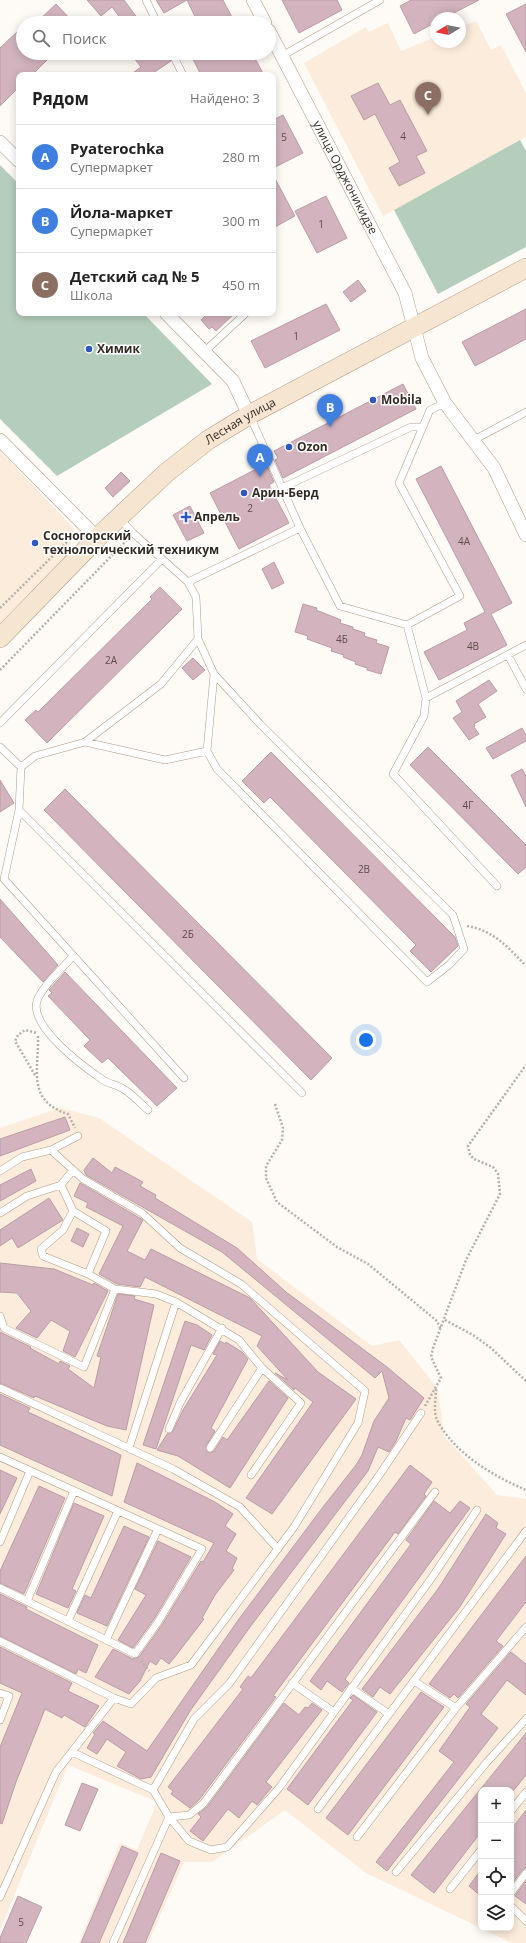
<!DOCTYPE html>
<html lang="ru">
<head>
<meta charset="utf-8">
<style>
	body { margin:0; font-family:"Open Sans",sans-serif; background:#f2f2f2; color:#222 }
	.controls { position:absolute; right:12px; bottom:12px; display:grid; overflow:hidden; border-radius:8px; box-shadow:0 2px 10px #0003 }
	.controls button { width:36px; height:36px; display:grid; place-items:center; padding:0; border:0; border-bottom:1px solid #e0e0e0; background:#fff; color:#222; font:20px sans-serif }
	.compass { position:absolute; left:430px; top:12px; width:36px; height:36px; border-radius:50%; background:#fff; box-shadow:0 2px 10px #0003; rotate:260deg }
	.you { position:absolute; left:366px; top:1040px; width:14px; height:14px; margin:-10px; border:3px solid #fff; border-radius:50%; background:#1a73e8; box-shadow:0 0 0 6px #1a73e833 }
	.badge { display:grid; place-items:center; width:26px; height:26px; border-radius:50%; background:#b45309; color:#fff; font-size:13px; font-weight:700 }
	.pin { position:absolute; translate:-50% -33px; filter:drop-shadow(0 1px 2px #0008) }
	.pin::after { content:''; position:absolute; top:21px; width:14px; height:12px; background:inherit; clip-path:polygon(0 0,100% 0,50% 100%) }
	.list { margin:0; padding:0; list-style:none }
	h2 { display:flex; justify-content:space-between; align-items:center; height:52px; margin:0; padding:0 16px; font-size:17px }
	h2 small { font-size:13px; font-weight:400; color:#767676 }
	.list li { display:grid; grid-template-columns:26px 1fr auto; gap:12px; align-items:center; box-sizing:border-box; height:64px; padding:0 16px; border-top:1px solid #e0e0e0 }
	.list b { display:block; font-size:15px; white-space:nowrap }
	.list p { margin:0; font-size:13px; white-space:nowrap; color:#767676 }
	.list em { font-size:13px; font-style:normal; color:#767676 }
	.icon { flex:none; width:22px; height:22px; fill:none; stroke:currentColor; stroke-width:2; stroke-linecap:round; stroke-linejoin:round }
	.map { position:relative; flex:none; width:526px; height:1943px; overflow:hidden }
	.search { position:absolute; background:#fff; box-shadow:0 2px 10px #0003; left:16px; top:16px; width:260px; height:44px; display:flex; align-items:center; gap:10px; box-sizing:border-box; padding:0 14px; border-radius:22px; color:#767676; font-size:15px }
	.panel { position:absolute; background:#fff; box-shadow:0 2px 10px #0003; left:16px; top:72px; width:260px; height:244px; border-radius:8px }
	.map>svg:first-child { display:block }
	.built { fill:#fcecdb; fill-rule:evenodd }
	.green { fill:#b5cebb }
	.building { fill:#d3b4be; stroke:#bb9ca6 }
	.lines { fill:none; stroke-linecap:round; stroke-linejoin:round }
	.lane-casing { stroke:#ae9a84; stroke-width:8 }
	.street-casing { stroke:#ae9a84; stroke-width:14 }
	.secondary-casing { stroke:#ae9a84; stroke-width:20 }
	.path { stroke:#b6b0aa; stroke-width:2.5; stroke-dasharray:2 2; stroke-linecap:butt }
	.lane { stroke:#fff; stroke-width:7 }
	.street { stroke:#fff; stroke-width:13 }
	.secondary { stroke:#f6e6d1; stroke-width:19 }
	.poi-dot { fill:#2e57c6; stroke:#fff; stroke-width:1.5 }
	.labels { text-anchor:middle; stroke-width:3; stroke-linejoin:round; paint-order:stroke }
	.number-label { font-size:10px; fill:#5b4d49 }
	.street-label { font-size:12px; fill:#332b22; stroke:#fff }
	.poi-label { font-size:12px; font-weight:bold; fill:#332b22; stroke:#fff; text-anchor:start }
</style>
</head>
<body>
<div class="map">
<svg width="526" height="1943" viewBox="0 0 526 1943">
	<rect width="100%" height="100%" fill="#fefaf5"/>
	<path class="built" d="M476 21 491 50 501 45 526 93V137L383 216 304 63 366 27 369 32 388 23 401 51 436 37V42H460V27Z
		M0 451 74 529 68 556 0 623Z
		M60 1108 99 1118 252 1222 257 1259 372 1346 399 1340 438 1389 444 1436 497 1495 526 1499V1943H512L366 1873 285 1810 212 1862H184L148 1943H79L120 1843 137 1850 157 1802 68 1765 0 1930V1128ZM481 1790H511V1928H481Z"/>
	<path class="green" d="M520 140 526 151V247L438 294 394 210Z
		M0 165 19 184V313H143L212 384 57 476 0 419Z"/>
	<path class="building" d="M87 0H124L141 23H124L112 7 101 16Z
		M156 0H223L235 23H198L187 0 164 13Z
		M282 0H337L342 10 299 33Z
		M411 0H479L444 18H436V22L414 34 400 6Z
		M56 4 74 23H36Z
		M526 4V52L506 14Z
		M18 31 23 36V53H39L47 60 32 75H19V87L0 106V48Z
		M130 53H167L171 61 150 75H130L141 67Z
		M190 53H252L264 75H201Z
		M378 83 390 105 400 100 427 151 416 156 425 173 399 186 389 168 400 162 375 114 364 120 351 96Z
		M283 115 303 153 273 168V120Z
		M273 175 295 216 273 228Z
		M326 196 347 238 317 253 295 211Z
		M358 280 366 291 351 302 343 292Z
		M326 304 340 330 265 368 251 341Z
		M526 309V339L475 366 462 342Z
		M208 313H235L216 331 212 327 209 329 201 320Z
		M403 384 416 409 283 478 275 460 278 458 274 451Z
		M266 464 274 482 269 485 289 523 239 549 210 493Z
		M441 466 512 603 491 614 507 645 439 680 424 652 467 630 464 623 485 612 416 479Z
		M121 472 130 481 113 497 105 488Z
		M190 506 204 533 187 541 173 515Z
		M274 562 284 583 272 589 262 569Z
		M160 587 182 609 47 743 25 720 36 710 38 712 152 599 150 597Z
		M303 604 317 608 316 610 341 620 340 623 353 627V629L365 633 364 636 377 640 376 643 389 647 381 674 367 670V668L355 664 356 662 343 657 344 655 331 651 332 648 307 639 308 636 295 632Z
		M193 658 205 670 193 680 182 668Z
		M489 680 497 691 478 704 486 717 474 724 475 725 474 727 479 734 469 740 453 718 462 712 456 701Z
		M522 728 526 735V741L493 759 486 748Z
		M428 747 526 845V867L518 874 410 765Z
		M271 752 455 937 458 946 431 972 410 951 416 945 270 797 264 803 242 781Z
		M522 769 526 776V807L511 775Z
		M0 780 14 803 0 812Z
		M65 789 332 1058 311 1080 44 810Z
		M0 899 58 965 43 982 0 937Z
		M65 972 177 1088 157 1106 108 1058 102 1063 84 1046 90 1040 48 996 52 993 49 990Z
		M65 1117 70 1130 0 1156V1139Z
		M93 1158 112 1173 115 1167 143 1182 140 1186 156 1195 155 1198 237 1248 286 1292 387 1367 424 1398 410 1420 406 1418 396 1441 389 1452 378 1447 368 1471 250 1627 190 1711 151 1777 141 1779 117 1766 126 1752 107 1739 97 1754 87 1748 95 1734 93 1733 103 1721 147 1751 239 1619 323 1507 356 1465 362 1455 374 1421 389 1398 382 1371 375 1378 222 1252 86 1175 84 1170Z
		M31 1169 36 1181 0 1201V1185Z
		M80 1183 143 1220 127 1251 145 1260 151 1249 250 1298 318 1372 356 1399 272 1514 246 1498 313 1402 295 1388 294 1390 275 1373 288 1380 257 1346 262 1336 145 1277 140 1287 117 1284 99 1274 123 1226 86 1207 88 1203 74 1196Z
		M49 1198 63 1220 18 1248 12 1238 0 1246V1230Z
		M77 1228 89 1234 83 1247 71 1241Z
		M0 1263 54 1269 93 1285 94 1283 108 1291 75 1357 63 1351 70 1331 51 1320 37 1338 16 1328 31 1311 17 1293 0 1292Z
		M118 1294 135 1296 134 1299 154 1305 126 1430 107 1426 35 1396 34 1398 0 1383V1332L31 1347 30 1348 59 1364 60 1361 70 1366 68 1369 94 1388 101 1357 97 1356Z
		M185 1321 197 1325 212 1335 204 1350 191 1345 156 1449 143 1445Z
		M220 1341 225 1344 226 1342 242 1352 248 1359 211 1428 215 1431 206 1446 207 1452 210 1453 214 1451 223 1437 227 1440 269 1381 288 1398 230 1488 178 1456 157 1450 167 1434 173 1431 183 1410 217 1355 213 1354Z
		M0 1394 30 1408 28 1412 121 1455 112 1496 0 1445Z
		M137 1463 215 1502 233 1514 225 1526 236 1534 226 1551 237 1558 232 1569 234 1570 215 1595 202 1618 204 1619 174 1658 169 1664 161 1658 156 1665 150 1661 140 1681 129 1694 95 1677 113 1649 133 1659 139 1657 162 1625 201 1561 203 1562 214 1543 124 1502Z
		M410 1465 432 1482 424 1494 426 1496 398 1534 395 1532 273 1696 276 1697 199 1800 190 1808 171 1794 173 1791 168 1787 243 1689 240 1687 248 1676 251 1678Z
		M0 1470 17 1478 0 1514Z
		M39 1486 65 1498 24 1594 0 1583V1571Z
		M434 1501 450 1513 460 1501 470 1508 345 1679 349 1683 342 1692 327 1681 321 1690 310 1681 411 1544 406 1540Z
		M74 1503 104 1516 72 1589 76 1591 68 1608 36 1594Z
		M486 1514 498 1523 496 1528 506 1534 459 1608 390 1694 380 1687 373 1697 362 1689 438 1589Z
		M124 1526 149 1537 107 1626 77 1613 85 1595 91 1598Z
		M158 1541 191 1557 154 1619 133 1648 118 1640 146 1595 135 1589Z
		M526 1556V1602L496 1641 503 1646 458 1698 454 1694 450 1698 429 1684Z
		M0 1594 27 1607 26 1609 98 1645 86 1673 78 1669 76 1674 0 1636Z
		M0 1647 72 1683 68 1691 99 1706 85 1727 64 1715 62 1718 45 1709 16 1782 2 1824 0 1823V1747L22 1693 0 1683Z
		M511 1652 526 1664V1695L507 1680 481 1714 498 1728 387 1871 376 1862 454 1762 439 1751 470 1707 466 1704Z
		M421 1692 444 1707 348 1835 326 1818Z
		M353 1695 377 1712 308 1805 287 1789 353 1700 350 1698Z
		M284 1703 299 1715 305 1707 308 1708 312 1703 322 1710 266 1782 272 1787 257 1805 252 1801 239 1818 228 1809 203 1841 190 1831 201 1817 198 1814 207 1807Z
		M526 1733V1775L514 1790H481V1832L434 1893 411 1875Z
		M82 1783 98 1789 80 1831 65 1825Z
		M526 1810V1868L522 1870 511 1885V1830Z
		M122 1846 138 1853 99 1943H81Z
		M161 1853 180 1861 145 1943H123Z
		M481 1870V1896L469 1886Z
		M526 1881V1904L515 1896Z
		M18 1896 42 1907 26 1943H0V1938Z"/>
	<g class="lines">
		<g class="lane-casing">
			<path id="lane" d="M146 0 157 23
				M172 53 183 75
				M282 56 380 0
				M204 352 246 313
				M250 416 300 528 340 606 407 625 426 698 424 716 393 774 497 886
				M472 441 526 412
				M282 488 411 427H422
				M119 518 133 533 188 582 196 597 198 639 214 674 207 751 217 769 427 982 449 965 464 949 453 915 260 724 214 674
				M188 582 300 528
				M407 625 460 596 399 483 430 410 445 403
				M508 655 526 689
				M426 698 526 645
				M0 723 162 559
				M85 742 165 760 207 751
				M0 747 21 767 19 810 302 1093
				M21 767 35 756 85 742 161 684 198 639
				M19 810 4 879 184 1078
				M73 956C63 968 42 986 37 1001 29 1027 84 1067 103 1080 109 1084 118 1085 125 1090 133 1095 140 1103 148 1110
				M0 1171 22 1157 51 1150 78 1136
				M61 1185 73 1211 63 1230 41 1249 43 1256 88 1274 115 1289 156 1294 176 1302 239 1340 262 1368 301 1403 251 1475
				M73 1211 106 1231 88 1274
				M0 1213 27 1196 61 1185 73 1170
				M0 1316 4 1328 84 1367 115 1289
				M0 1388 173 1469 240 1507 278 1549
				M169 1429 180 1403 222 1328
				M129 1448 176 1302
				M210 1448 262 1368
				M0 1457 202 1549 158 1622 135 1654 0 1588
				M0 1542 30 1471
				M27 1601 74 1491
				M68 1621 118 1511
				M106 1640 158 1529
				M0 1641 114 1698 131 1704 156 1678 191 1665 294 1527 358 1423 365 1391 241 1284 180 1248 142 1213 83 1179 51 1150
				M414 1681 456 1708
				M292 1683 334 1712
				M351 1688 389 1714
				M0 1693 9 1696 0 1720
				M72 1752 153 1790 169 1817 189 1841 211 1850 227 1847 279 1788 433 1576 477 1510
				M153 1790 194 1719 229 1684 378 1477 421 1413
				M318 1809 526 1531
				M511 1811 526 1792
				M357 1837 456 1708 526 1627
				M396 1872 487 1762 526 1719
				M450 1889 481 1850
				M511 1893 526 1873
				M0 1897 56 1772 114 1698
				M511 1906 526 1921
				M113 1943 169 1817 189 1815 203 1804 435 1492"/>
		</g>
		<g class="street-casing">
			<g id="street">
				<path d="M253 0 265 23"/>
				<path id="s1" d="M269 31 405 293 422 358 445 403 494 468 526 535"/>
				<path d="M0 142 19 161"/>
				<path d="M166 313 233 381 249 415"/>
				<path d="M0 440 97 538"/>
			</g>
		</g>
		<g class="secondary-casing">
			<g id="secondary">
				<path id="s2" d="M0 638 97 538 166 473 208 440 249 415 526 268"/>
			</g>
		</g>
		<path class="path" d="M0 608 75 534
			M0 670 127 540
			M467 926C493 930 509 948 526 966
			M38 1036C39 1069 26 1101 68 1114L75 1128
			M35 1075 15 1041 18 1035 25 1030 37 1033
			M275 1104 283 1128 282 1140 266 1166V1178L277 1202 337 1247 368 1264 437 1321 441 1330
			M445 1320 473 1335 491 1348 526 1381
			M436 1389C436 1398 433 1411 437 1420 454 1453 493 1476 526 1490
			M425 1406 441 1378 431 1357 433 1348 466 1260 500 1194 498 1174 493 1167 474 1159 470 1155 468 1146 526 1065
			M141 1661 149 1671"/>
		<use href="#lane" class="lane"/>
		<use href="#street" class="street"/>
		<use href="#secondary" class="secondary"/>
	</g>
	<g class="poi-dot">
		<circle cx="89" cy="349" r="4"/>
		<circle cx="373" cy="400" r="4"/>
		<circle cx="289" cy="447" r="4"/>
		<circle cx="244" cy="493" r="4"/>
		<path d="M184 511h4v4h4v4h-4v4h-4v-4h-4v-4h4z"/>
		<circle cx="35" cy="543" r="4"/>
	</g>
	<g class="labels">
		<g class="number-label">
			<text x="403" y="140">4</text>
			<text x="284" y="141">5</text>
			<text x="321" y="228">1</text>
			<text x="296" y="340">1</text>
			<text x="250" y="512">2</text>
			<text x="464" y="545">4А</text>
			<text x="342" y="643">4Б</text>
			<text x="473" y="650">4В</text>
			<text x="111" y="664">2А</text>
			<text x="468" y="809">4Г</text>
			<text x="364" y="873">2В</text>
			<text x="188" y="938">2Б</text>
			<text x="21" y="1926">5</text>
		</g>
		<g class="street-label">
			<text dy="4" stroke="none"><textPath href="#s1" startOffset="165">улица Орджоникидзе</textPath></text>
			<text dy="4" stroke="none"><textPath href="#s2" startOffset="325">Лесная улица</textPath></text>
		</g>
		<g class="poi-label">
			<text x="97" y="353">Химик</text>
			<text x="381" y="404">Mobila</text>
			<text x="297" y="451">Ozon</text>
			<text x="252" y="497">Арин-Берд</text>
			<text x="194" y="521">Апрель</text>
			<text x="43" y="540">Сосногорский<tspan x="43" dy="14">технологический техникум</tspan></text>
		</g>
	</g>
</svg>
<div class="controls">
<button>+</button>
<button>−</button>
<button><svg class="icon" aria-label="locate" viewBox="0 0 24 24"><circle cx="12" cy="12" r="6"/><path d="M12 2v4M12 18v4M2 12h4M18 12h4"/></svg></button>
<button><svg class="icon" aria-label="layers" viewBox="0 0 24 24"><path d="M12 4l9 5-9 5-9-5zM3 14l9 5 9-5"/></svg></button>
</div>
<svg class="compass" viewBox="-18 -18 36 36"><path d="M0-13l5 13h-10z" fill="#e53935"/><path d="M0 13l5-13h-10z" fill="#767676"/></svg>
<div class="you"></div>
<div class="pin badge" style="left:260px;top:477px;background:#3f7fe0">A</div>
<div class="pin badge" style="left:330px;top:427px;background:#3f7fe0">B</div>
<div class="pin badge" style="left:428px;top:115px;background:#8d6e63">C</div>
<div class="search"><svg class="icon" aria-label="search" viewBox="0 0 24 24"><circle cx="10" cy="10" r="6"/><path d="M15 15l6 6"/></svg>Поиск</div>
<section class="panel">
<h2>Рядом<small>Найдено: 3</small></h2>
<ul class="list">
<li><span class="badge" style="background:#3f7fe0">A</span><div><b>Pyaterochka</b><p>Супермаркет</p></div><em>280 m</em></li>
<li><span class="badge" style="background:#3f7fe0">B</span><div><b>Йола-маркет</b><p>Супермаркет</p></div><em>300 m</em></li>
<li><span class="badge" style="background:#8d6e63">C</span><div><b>Детский сад № 5</b><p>Школа</p></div><em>450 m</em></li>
</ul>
</section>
</div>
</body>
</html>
